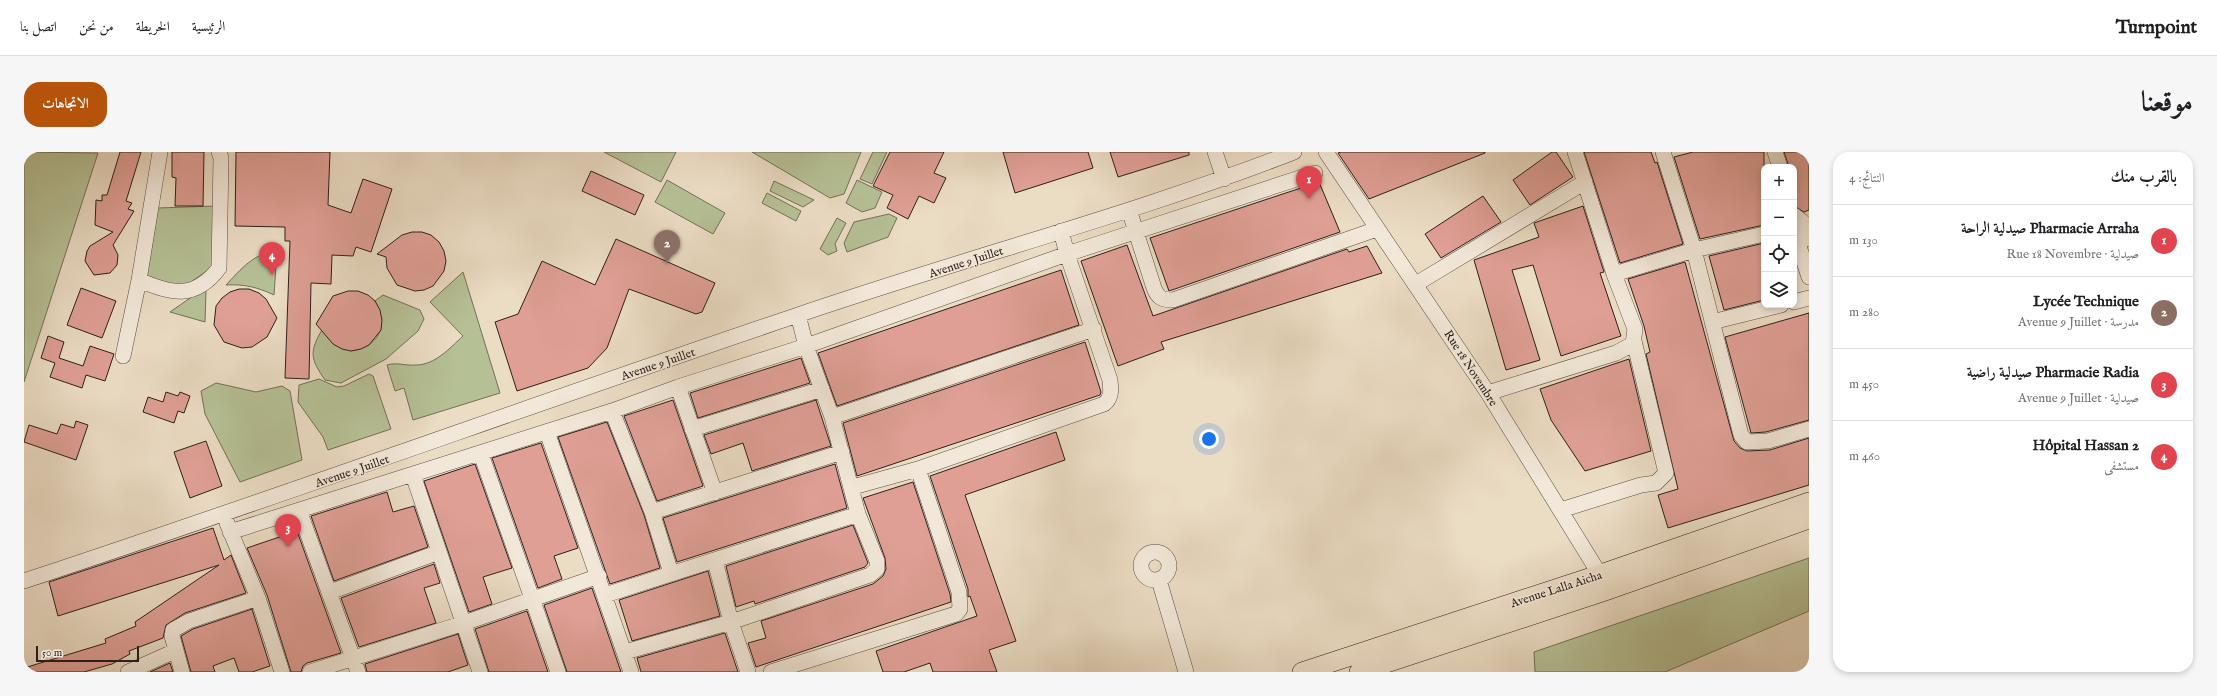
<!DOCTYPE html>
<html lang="ar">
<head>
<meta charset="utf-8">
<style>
	body { margin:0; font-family:"IM FELL English",Amiri,serif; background:#f6f6f6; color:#202124; direction:rtl }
	.controls { position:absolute; right:12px; top:12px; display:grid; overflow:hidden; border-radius:8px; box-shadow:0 2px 6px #0003 }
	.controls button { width:36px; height:36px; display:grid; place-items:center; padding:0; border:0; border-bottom:1px solid #e0e0e0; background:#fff; color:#202124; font:20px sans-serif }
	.scale { position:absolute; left:12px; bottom:10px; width:103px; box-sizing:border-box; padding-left:4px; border:2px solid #2e201a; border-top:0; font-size:11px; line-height:14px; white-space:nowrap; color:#2e201a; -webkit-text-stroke:3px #f2e8d9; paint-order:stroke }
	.you { position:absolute; left:1185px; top:287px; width:14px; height:14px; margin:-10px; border:3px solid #fff; border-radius:50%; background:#1a73e8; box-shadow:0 0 0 6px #1a73e833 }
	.badge { display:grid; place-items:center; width:26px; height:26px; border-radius:50%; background:#b45309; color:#fff; font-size:13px; font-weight:700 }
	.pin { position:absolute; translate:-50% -33px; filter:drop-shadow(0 1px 2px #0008) }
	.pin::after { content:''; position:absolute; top:21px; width:14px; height:12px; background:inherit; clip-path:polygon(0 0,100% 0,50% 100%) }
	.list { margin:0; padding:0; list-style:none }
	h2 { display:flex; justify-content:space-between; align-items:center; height:52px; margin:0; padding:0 16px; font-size:17px }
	h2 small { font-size:13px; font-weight:400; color:#757577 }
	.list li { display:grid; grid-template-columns:26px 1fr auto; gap:12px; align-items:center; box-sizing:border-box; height:72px; padding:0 16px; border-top:1px solid #e0e0e0 }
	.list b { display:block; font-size:15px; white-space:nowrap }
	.list p { margin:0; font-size:13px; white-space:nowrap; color:#757577 }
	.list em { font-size:13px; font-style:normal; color:#757577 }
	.icon { flex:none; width:22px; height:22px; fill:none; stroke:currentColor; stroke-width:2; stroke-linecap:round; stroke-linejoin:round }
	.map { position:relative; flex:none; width:1785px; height:520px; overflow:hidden; direction:ltr; border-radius:16px }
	header { display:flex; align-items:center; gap:24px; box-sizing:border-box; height:56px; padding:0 20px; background:#fff; border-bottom:1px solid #e0e0e0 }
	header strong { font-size:19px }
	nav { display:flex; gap:22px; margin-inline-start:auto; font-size:14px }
	.intro { display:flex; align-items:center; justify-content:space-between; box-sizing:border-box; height:96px; padding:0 24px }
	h1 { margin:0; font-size:28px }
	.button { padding:10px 18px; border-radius:16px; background:#b45309; color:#fff; font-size:14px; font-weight:700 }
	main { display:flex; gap:24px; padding:0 24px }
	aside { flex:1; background:#fff; border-radius:16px; box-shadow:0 2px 6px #0003 }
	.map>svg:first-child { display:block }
	.green { fill:#b6c095; stroke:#727058 }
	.building { fill:#df9f95; stroke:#2e201a }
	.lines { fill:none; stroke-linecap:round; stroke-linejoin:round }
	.minor-casing { stroke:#5d4f44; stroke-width:16 }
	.major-casing { stroke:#2e201a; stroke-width:20 }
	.minor { stroke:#f2e8d9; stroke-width:15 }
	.major { stroke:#ebdcc4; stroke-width:19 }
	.labels { text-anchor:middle; stroke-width:3; stroke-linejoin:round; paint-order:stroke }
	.street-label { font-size:12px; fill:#2e201a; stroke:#f2e8d9 }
</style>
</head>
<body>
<header>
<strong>Turnpoint</strong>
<nav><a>الرئيسية</a><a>الخريطة</a><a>من نحن</a><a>اتصل بنا</a></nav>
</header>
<div class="intro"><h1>موقعنا</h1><a class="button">الاتجاهات</a></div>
<main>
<aside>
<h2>بالقرب منك<small>النتائج: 4</small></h2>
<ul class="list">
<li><span class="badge" style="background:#e0444e">1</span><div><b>Pharmacie Arraha صيدلية الراحة</b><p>صيدلية · Rue 18 Novembre</p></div><em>130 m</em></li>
<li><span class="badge" style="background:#8d6e63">2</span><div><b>Lycée Technique</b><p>مدرسة · Avenue 9 Juillet</p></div><em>280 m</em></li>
<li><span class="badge" style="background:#e0444e">3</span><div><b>Pharmacie Radia صيدلية راضية</b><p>صيدلية · Avenue 9 Juillet</p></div><em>450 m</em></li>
<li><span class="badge" style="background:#e0444e">4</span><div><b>Hôpital Hassan 2</b><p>مستشفى</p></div><em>460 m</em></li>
</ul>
</aside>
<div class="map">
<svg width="1785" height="520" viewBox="0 0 1785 520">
	<rect width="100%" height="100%" fill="#ebdcc4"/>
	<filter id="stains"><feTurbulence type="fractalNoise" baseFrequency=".005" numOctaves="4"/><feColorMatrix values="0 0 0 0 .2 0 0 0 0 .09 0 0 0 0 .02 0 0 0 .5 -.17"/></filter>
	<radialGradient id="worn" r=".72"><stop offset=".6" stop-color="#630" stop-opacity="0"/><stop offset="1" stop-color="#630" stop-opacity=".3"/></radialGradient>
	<path class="green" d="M0 0 74 1 0 230Z
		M580 0H652L637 30Z
		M728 0H837L820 42 806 46Z
		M849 0H863L848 32 836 27Z
		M643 28 701 61 689 82 631 50Z
		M833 28 858 40 851 56 838 60 822 51Z
		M750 29 790 48 779 55 746 39Z
		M743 41 777 59 772 69 738 51Z
		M191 54 194 111 154 139 123 123 134 56Z
		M865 62 873 66 864 85 823 100 820 91 830 70Z
		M813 66 822 71 811 92 813 99 804 103 796 97Z
		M253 99 250 143C233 135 220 132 202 133 216 118 231 100 253 99Z
		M439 120 476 241 389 268 380 236 371 239 363 213C373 210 382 214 392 213 411 213 426 196 439 184L406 150Z
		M182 138 181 170 146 160 172 142Z
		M359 143 396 158 400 167 394 179 362 207 317 231 301 228C286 206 285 200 299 176L327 199C355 195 365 174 351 149Z
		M345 222 349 224 367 277 304 298 299 285 274 250 275 233 295 227 313 235 320 234Z
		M192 231 232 240 258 234 266 239 278 308 216 330 181 262 177 239Z
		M1785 406V459L1641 520H1511L1510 500Z"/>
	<path class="building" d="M96 0H117L102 49 108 51 104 57 110 59 89 93 94 103 93 113 86 121 70 123 61 109 63 99 66 94 89 80 71 73 72 48 78 49V43H83Z
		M148 0H180L179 54H151L152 26 148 25Z
		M212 0H306L304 53 327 61 339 27 368 37 347 100 332 95 329 104 308 103 307 132 287 131 285 227 261 226 266 89H261V75L211 74Z
		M866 0H920L910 21 922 26 910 51 895 44 884 67 863 56 869 43 849 34Z
		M979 0H1064L1069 16 991 41Z
		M1086 0H1165V3L1094 25Z
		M1317 0H1461V1L1345 47 1314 1Z
		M1528 0H1532L1549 25 1506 53 1489 28Z
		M1560 0H1627L1631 11 1633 10 1659 92 1596 111Z
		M1669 0H1740V73L1676 87 1650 5Z
		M1760 0H1785V58L1780 60 1770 54V15H1765Z
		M567 19 620 43 611 63 558 39Z
		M1295 30 1316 80 1145 139 1126 86Z
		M1459 44 1477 70 1417 106 1401 82Z
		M1559 54 1580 120 1576 121 1597 184 1537 204 1509 113 1488 118 1516 208 1482 218 1450 108 1515 85 1510 71Z
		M388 80H398L407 83 415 90 420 99 422 109 420 119 409 134 400 138 391 139 373 133 363 116 362 105 353 102 378 83Z
		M592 87 691 131 678 160 672 162 605 137 583 196 564 216 493 239 471 170 494 162 518 109 571 133Z
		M1740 91V148L1700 158 1685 104Z
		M1103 93 1129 164 1323 97 1325 100 1343 94 1358 121 1137 190 1140 197 1094 214 1057 109Z
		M1661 110 1710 289 1716 296 1723 299 1746 298 1785 286V333L1644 376 1634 343 1654 337 1622 202 1626 200 1620 174 1604 127Z
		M1037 118 1055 173 813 254 794 201Z
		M57 136 92 149 78 186 43 173Z
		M215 137H225L235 141 242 147 253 166 243 185 228 195 218 196 200 190 190 173 192 154 198 146 206 140Z
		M324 139H334L344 143 351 149 356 158 358 168 357 178 345 193 337 197 327 199 318 197 309 192 292 172 309 144Z
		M1785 161V268L1742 280 1727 281 1701 185Z
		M24 184 40 190 35 206 59 214 66 194 90 202 81 229 62 223 58 236 26 225 31 211 17 206Z
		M1061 190 1077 240 1076 243 833 324 819 271Z
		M777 206 786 231 674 266 666 241Z
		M1605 207 1627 299 1561 319 1527 268 1516 237Z
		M142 240 154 244 156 240 166 244 160 261 154 259 150 271 119 260 124 245 139 250Z
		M649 248 679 334 633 349 600 264Z
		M792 248 807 294 728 319 719 291 687 302 680 283Z
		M52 269 64 273 52 308 0 290 5 273 33 282 37 272 50 276Z
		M583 270 620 363 636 416 586 432 534 285Z
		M1032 280 1041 308 941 343 992 489 965 498 973 520H909L906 511 880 520H859L852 499 953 464 946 444 944 445V437L906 324Z
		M182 289 198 334 166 346 150 300Z
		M517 291 554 396 530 404 538 427 514 436 468 306Z
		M451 312 488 416 459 425 468 452 445 460 400 329Z
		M811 312 823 356 653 410 639 366Z
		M889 330 926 442 927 450 732 515 724 491 742 486 737 469 849 432 859 424 862 417 861 406 839 346Z
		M363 340 369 360 390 354 404 395 310 429 287 364Z
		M829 373 844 411 841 415 731 452 730 449 712 455 702 414Z
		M189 376 200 408 207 403 222 441 161 461 142 473 139 486 105 499 106 502 88 512 60 520H0V516L82 491 81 487 112 474 111 470 195 413 34 464 25 430Z
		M273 379 317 501 283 511 279 514 277 520H267L243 443 223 396Z
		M410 412 416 431 400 436 412 471 335 495 317 446Z
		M684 419 696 464 608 489 595 448Z
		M568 436 584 482 597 520H543L520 453Z
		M228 457 246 514 228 520H215L210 506 189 514 191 520H167L157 484 169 477Z
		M503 459 524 520H465L451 477Z
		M701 481 714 520H617L613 506Z
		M434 482 444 513 424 520H343L341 512Z
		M146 511 149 520H126Z"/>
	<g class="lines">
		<g class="minor-casing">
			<path id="minor" d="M1191 0 1200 27
				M1302 0 1464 241 1581 431
				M1639 0 1670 98 1717 283 1723 290 1744 289 1785 277
				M1751 0 1756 15
				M1105 58 1130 136C1134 146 1138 148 1149 148L1353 77
				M1770 63 1781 72 1785 87
				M1770 79 1785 125
				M1590 122 1670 98 1740 82
				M115 128C147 142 171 148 195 116L197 6 195 0
				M1392 132 1561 30
				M1770 150 1785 146
				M1688 170 1757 153
				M99 204 115 128 136 0
				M654 235 691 341
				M1464 241 1592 201 1609 192 1611 177 1590 122 1551 0
				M588 259 628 360 647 421
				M808 265 1070 177
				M668 277 798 237
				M523 280 607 520
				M457 302 534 520
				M389 323 456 520
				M829 335 894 317 1080 252C1088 246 1087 238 1086 228L1043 102 1037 79
				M275 358 334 520
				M1537 358 1617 333 1632 331 1642 321 1610 189
				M628 360 818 300
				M203 371 234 446 258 520
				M206 380 588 259 654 235 782 194 1043 102 1291 21
				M1117 414a14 14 0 1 1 28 0a14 14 0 1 1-28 0Z
				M691 409 707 470 724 520
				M1135 428 1162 520
				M0 429C258 344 513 251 771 164 937 107 1107 63 1270 0
				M306 440 415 400
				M581 443 834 362
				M601 500 707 470 846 423 853 417V409L834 362 808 265 782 194 774 163
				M104 520 151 499
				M158 520 148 484 149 478 165 469 234 446
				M286 520 440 471 575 424
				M747 520 932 462 936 457 935 440 894 317"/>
		</g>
		<g class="major-casing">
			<path id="major" d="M1278 520 1577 422 1785 350
				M1335 520 1584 438 1785 367"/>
		</g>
		<use href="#minor" class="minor"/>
		<use href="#major" class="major"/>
	</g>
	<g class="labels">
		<g class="street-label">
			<text transform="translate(942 110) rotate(-18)" y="4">Avenue 9 Juillet</text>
			<text transform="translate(634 212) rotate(-19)" y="4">Avenue 9 Juillet</text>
			<text transform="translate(1447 216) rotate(57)" y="4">Rue 18 Novembre</text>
			<text transform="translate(328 319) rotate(-19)" y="4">Avenue 9 Juillet</text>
			<text transform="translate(1532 437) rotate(-18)" y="4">Avenue Lalla Aicha</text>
		</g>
	</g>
	<rect width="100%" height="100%" filter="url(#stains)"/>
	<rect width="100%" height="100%" fill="url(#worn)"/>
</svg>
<div class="controls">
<button>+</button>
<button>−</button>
<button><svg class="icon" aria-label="locate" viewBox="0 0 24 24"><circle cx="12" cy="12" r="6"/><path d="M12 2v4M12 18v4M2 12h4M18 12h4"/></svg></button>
<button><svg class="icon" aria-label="layers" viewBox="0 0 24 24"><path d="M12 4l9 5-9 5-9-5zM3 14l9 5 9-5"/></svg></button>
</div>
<div class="scale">50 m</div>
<div class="you"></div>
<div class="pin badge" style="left:1285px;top:47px;background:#e0444e">1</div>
<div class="pin badge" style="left:643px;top:111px;background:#8d6e63">2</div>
<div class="pin badge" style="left:264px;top:395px;background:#e0444e">3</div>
<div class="pin badge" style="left:248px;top:123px;background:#e0444e">4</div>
</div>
</main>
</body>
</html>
